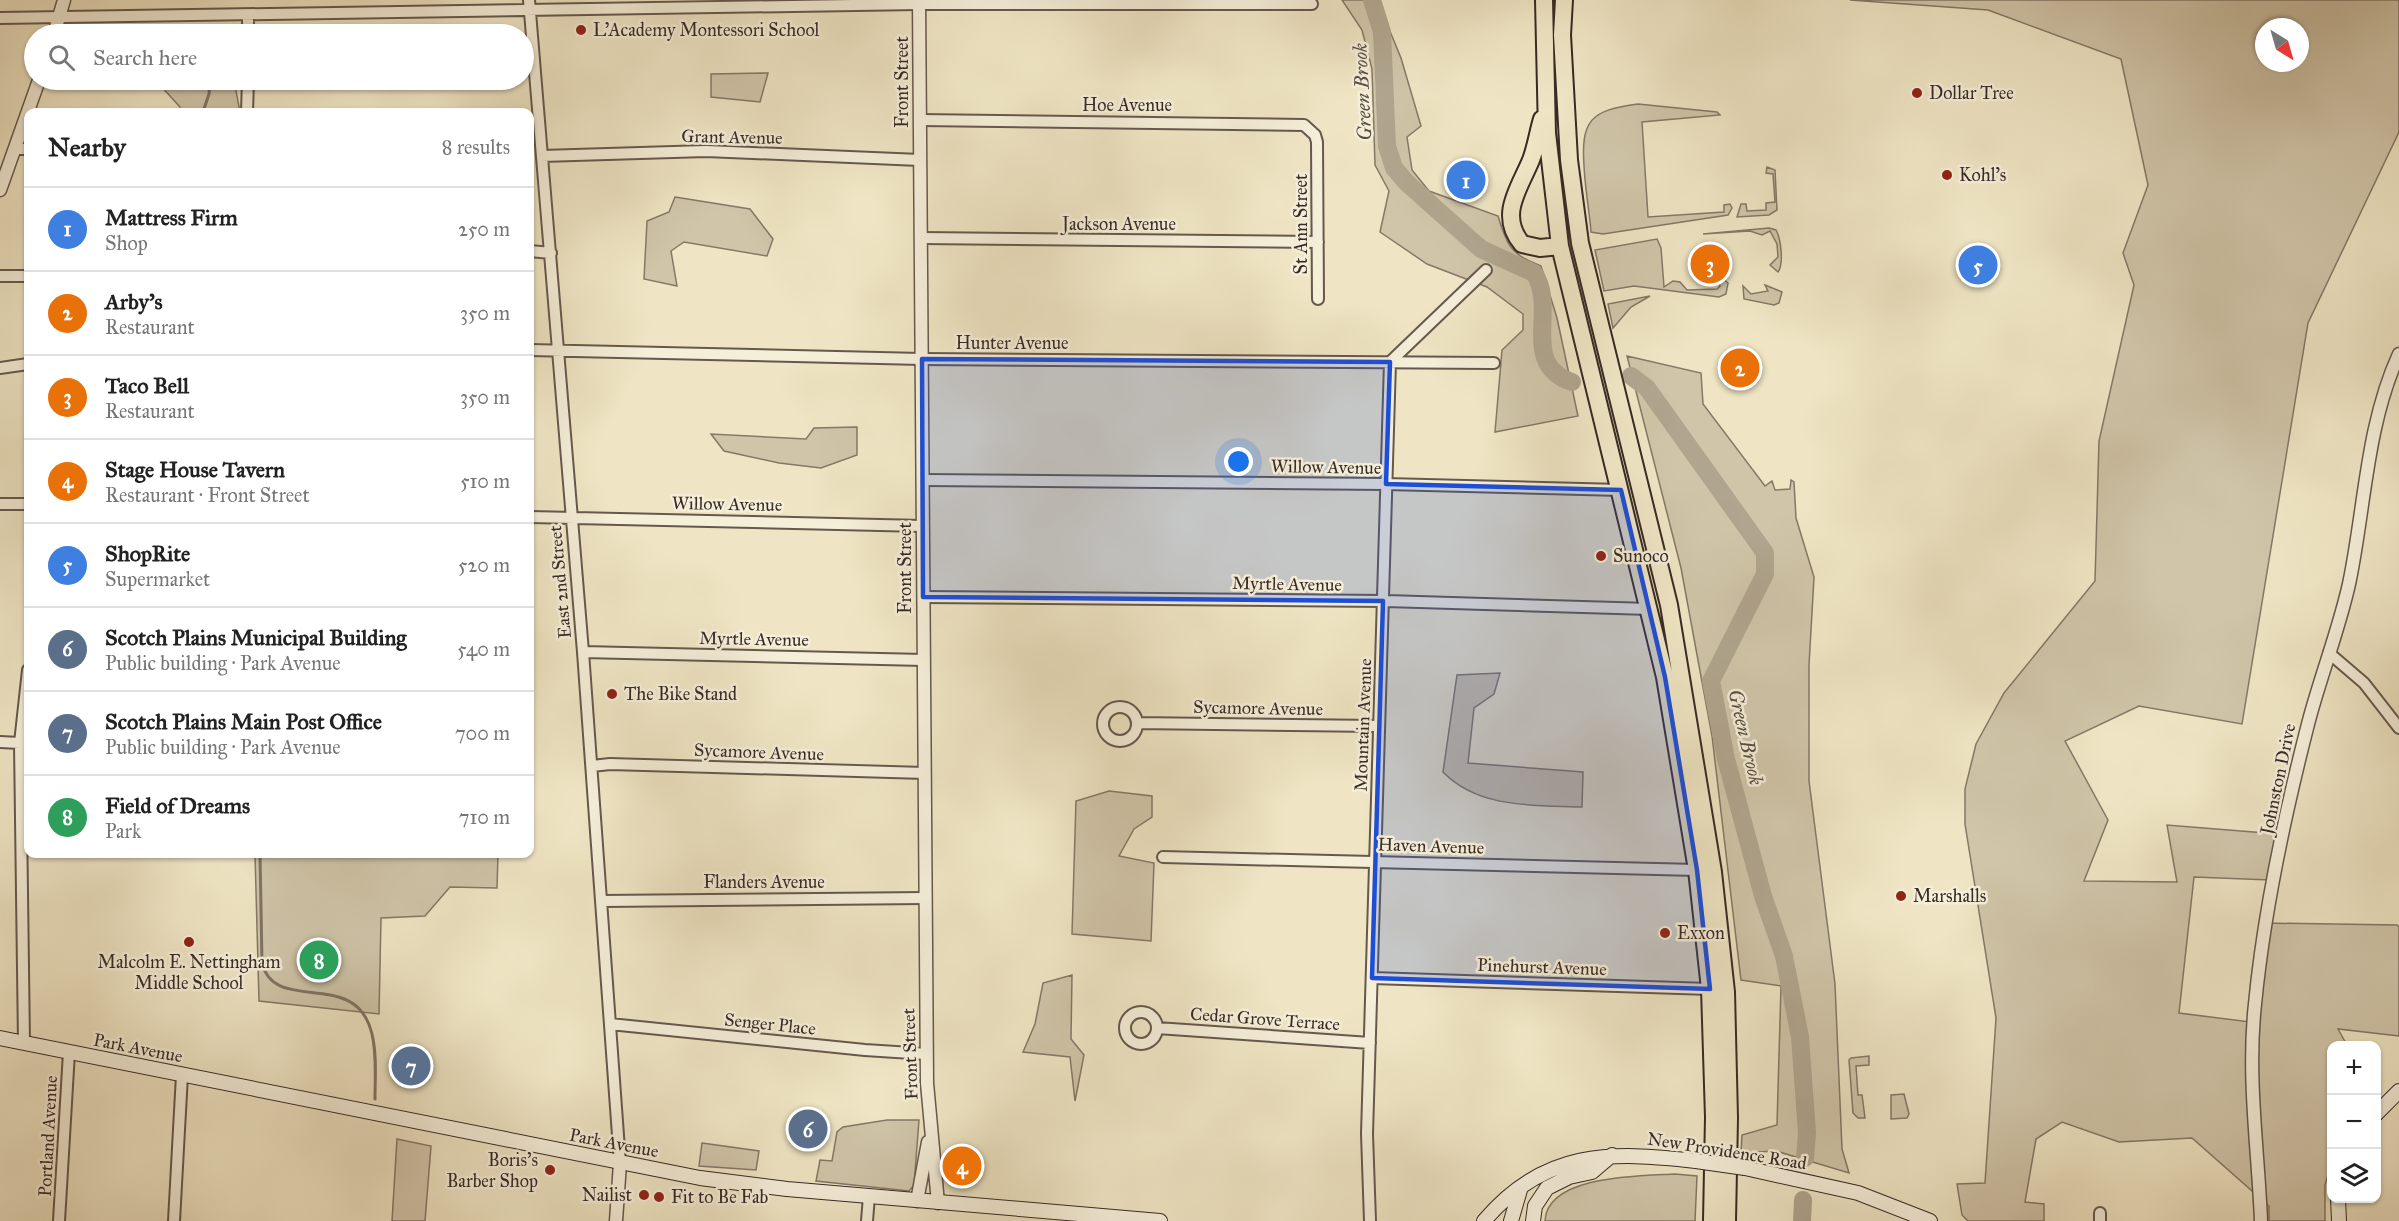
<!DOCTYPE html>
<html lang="en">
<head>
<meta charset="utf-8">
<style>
	body { margin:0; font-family:"IM FELL Great Primer",serif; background:#f2f2f2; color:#222 }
	.controls { position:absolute; right:18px; bottom:18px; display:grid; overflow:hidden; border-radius:12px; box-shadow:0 2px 4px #0004 }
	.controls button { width:54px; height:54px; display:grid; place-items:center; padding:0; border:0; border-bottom:2px solid #e0e0e0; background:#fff; color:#222; font:30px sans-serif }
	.compass { position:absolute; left:2255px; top:18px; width:54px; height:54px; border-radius:50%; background:#fff; box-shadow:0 2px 4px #0004; rotate:143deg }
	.you { position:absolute; left:1239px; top:462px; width:21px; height:21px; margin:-15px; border:4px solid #fff; border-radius:50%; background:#1a73e8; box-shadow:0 0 0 9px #1a73e833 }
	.badge { display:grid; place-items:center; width:39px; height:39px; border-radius:50%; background:#db2777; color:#fff; font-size:20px; font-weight:700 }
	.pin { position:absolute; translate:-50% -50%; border:3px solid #fff; box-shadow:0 2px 6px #0006 }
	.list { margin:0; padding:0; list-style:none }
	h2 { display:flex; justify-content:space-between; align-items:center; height:78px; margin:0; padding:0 24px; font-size:26px }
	h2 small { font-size:20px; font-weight:400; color:#767676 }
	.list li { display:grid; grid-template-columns:39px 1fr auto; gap:18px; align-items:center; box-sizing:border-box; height:84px; padding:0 24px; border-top:2px solid #e0e0e0 }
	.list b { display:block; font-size:22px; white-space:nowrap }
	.list p { margin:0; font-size:20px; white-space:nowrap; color:#767676 }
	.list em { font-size:20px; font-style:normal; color:#767676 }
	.icon { flex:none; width:33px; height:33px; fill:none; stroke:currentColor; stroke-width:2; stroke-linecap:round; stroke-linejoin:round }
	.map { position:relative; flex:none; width:2399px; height:1221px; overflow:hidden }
	.search { position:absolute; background:#fff; box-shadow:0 2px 4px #0004; left:24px; top:24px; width:510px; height:66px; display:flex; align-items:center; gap:15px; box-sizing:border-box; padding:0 21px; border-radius:33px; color:#767676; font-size:22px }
	.panel { position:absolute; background:#fff; box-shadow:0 2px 4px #0004; left:24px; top:108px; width:510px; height:750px; border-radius:12px }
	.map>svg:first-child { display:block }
	.green { fill:#d0c5a9; stroke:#847867; stroke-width:1.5; fill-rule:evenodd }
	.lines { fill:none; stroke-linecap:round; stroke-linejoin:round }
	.stream { stroke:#807464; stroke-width:3 }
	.river { stroke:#b0a58e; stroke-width:18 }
	.minor-casing { stroke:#65594d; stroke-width:14 }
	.tertiary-casing { stroke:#65594d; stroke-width:15 }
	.secondary-casing { stroke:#372a25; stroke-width:16 }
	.trunk-casing { stroke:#372a25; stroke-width:20 }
	.minor { stroke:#f5eed9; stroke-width:10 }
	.tertiary { stroke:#f5eed9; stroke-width:12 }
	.secondary { stroke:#f5eed9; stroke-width:14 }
	.trunk { stroke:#efe5c4; stroke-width:16 }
	.secondary-bridge-casing { stroke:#372a25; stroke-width:16; stroke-linecap:butt }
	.secondary-bridge { stroke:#f5eed9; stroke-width:14 }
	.marked { fill:#1d4ed8; fill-opacity:0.2; stroke:#1d4ed8; stroke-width:4.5; stroke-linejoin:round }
	.poi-dot { fill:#8f2418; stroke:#f5eed9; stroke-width:2 }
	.labels { text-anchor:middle; stroke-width:5; stroke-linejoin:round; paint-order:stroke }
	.poi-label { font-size:18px; fill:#372a25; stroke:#f5eed9; text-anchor:start }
	.street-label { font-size:18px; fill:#372a25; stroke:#f5eed9 }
	.water-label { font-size:20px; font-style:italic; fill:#5b4f44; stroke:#f5eed9 }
</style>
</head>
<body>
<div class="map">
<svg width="2399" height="1221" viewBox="0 0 2399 1221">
	<rect width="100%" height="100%" fill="#efe5c4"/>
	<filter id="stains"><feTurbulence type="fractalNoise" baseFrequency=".00333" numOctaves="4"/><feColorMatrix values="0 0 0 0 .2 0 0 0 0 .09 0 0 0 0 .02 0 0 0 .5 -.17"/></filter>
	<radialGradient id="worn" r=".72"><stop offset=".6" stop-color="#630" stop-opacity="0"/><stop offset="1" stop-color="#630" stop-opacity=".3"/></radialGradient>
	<path class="green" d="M1342 0H1377L1401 58 1421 126 1407 137 1412 170 1429 191 1498 216C1507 246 1511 255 1541 266L1557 318 1578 416 1495 432 1502 350 1523 330V314L1487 287 1427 264 1380 232 1389 191 1375 165 1372 69 1362 30Z
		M1850 0H2399V132L2308 323 2242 724 2139 706 2065 741 2108 820 2084 881 2177 882 2167 825 2278 834 2270 880 2194 877 2179 1013 2250 1022 2262 923 2397 925 2399 927V1036L2338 1029 2347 1045 2332 1046V1162L2325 1185V1221H2269V1206L2192 1138 2119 1142 2062 1122 2036 1139 2025 1202 2044 1204V1221H1968L1962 1215 1957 1184 1985 1183 1996 1018 1965 824V789L1976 744 2004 693 2095 581 2099 441 2134 285 2123 253 2148 185 2121 59 1988 10ZM2264 27H2300V63H2264Z
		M768 73 760 102 711 97V74Z
		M166 80H234L240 112H180V107L160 85Z
		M1638 104 1717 112 1720 115 1642 122 1648 217 1724 212V205L1730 204 1732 208 1728 215 1603 234 1591 232C1590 216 1585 188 1584 166 1581 121 1590 110 1638 104Z
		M1767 167 1775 170 1777 210 1769 215 1737 217 1741 204H1746L1747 211 1766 210V203L1775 202 1773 174 1766 173Z
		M675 197 750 209 773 239 767 256 684 242 671 251 677 286 644 279 647 221 669 212Z
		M1769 228 1776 230C1781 239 1784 264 1778 272L1770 265 1778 257 1777 244 1770 231 1762 235 1750 231 1703 234Z
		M1657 239 1661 248 1664 287 1673 281 1680 282 1687 290 1717 289 1720 286 1717 280 1722 278 1728 283 1726 294 1719 297 1634 286 1604 291 1595 250Z
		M1765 285 1782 292 1779 303 1774 305 1744 299 1743 286 1751 294 1768 291Z
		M1650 296 1631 307 1613 328 1608 304Z
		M1627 356 1701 373 1703 404 1765 486 1772 481 1775 490 1790 489 1791 480 1794 482 1796 518 1814 577 1809 665V781L1835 984 1842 1149 1849 1173 1776 1151 1741 1153 1742 1135 1777 1125 1781 986 1741 980 1712 736 1681 568Z
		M857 427V455L821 468 779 463 724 451 711 434 806 439 814 428Z
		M1500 673 1494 694 1474 708 1468 763 1583 772 1582 807C1534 805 1479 809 1443 772L1457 675Z
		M1109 791 1152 796V817L1134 829 1119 856 1154 863 1151 941 1072 934 1076 801Z
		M255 854H498L497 888 450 887 425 916 381 918 379 1014 259 1001Z
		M1072 975 1071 1039 1084 1055 1075 1101 1070 1057 1023 1052 1035 1024 1043 983Z
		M1869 1056V1065L1856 1066 1858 1095H1862L1865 1118H1858L1853 1113 1849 1060 1851 1058Z
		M1904 1094 1909 1114 1907 1118 1891 1119V1095Z
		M887 1120H919L914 1185 909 1191 816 1181 820 1160 832 1161 837 1132 843 1127Z
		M397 1139 431 1146 425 1221H392Z
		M702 1143 759 1151 756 1170 699 1166Z
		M1675 1174 1697 1176 1695 1221H1545C1547 1175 1640 1176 1675 1174Z"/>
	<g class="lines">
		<path class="stream" d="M209 30V34
			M203 112 209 94 210 80
			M260 854 262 963C275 1016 356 966 372 1034 377 1055 375 1078 375 1099"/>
		<path class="river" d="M1372 0 1382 32 1387 146 1394 168 1407 183 1481 249 1534 273C1558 309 1519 364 1572 382
			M1631 376 1647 388 1765 553V574L1711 681 1726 759 1763 896 1784 956 1800 1037 1807 1133 1805 1158
			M1802 1221 1803 1200"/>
		<g class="minor-casing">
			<path id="minor" d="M529 0 583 652 620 1163
				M0 18 919 4H1312
				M248 34V15
				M247 112 248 80
				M920 120 1304 125 1315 135 1317 142 1318 299
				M16 149H28
				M542 156 706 151 920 160
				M921 238 1318 242
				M530 251 551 253
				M0 276H28
				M530 350 922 359 1494 363
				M0 368 28 364
				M923 480 1386 484 1621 490
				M0 504H28
				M530 517 923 526
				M923 597 1386 601 1650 609
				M583 652 924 660
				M2329 653 2364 683 2399 728
				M1103 724a17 17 0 1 1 34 0a17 17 0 1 1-34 0Z
				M1137 723 1379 726
				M0 742 20 743
				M592 766 610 764 925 773
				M1163 857 1697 870
				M602 901 926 898
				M1372 978 1710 989
				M1125 1028a16 16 0 1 1 32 0a16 16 0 1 1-32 0Z
				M610 1024 865 1050 927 1054
				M1157 1028 1370 1043
				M24 1043 20 743 28 670
				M59 1221 69 1052
				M174 1221 182 1075
				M867 1221 869 1196
				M1370 1221 1367 1134 1390 362 1486 270
				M2100 1221V1213"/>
		</g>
		<g class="tertiary-casing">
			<path id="tertiary" d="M919 0 927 1083 938 1203
				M54 34 64 0
				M0 190 39 80
				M917 1201 928 1142
				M616 1221 620 1163
				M2261 1221C2258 1148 2247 1077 2255 1004 2264 911 2284 818 2307 728 2319 680 2338 633 2349 584 2365 508 2366 426 2399 354"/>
		</g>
		<g class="secondary-casing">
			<path id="secondary" d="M0 1038 700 1178 787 1189 1160 1221
				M2376 1114 2399 1091
				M1745 1168 1858 1193 1930 1221
				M2338 1198 2339 1221
				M1484 1221C1544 1150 1610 1151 1696 1161
				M1511 1221 1520 1190
				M1533 1221 1535 1206 1547 1188 1569 1177 1592 1172 1612 1155"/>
		</g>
		<g class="trunk-casing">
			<path id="trunk" d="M1544 0 1547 133 1560 246 1665 677 1697 870 1710 989 1714 1117 1712 1221
				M1564 0 1562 35 1569 160 1580 243 1669 605 1713 872 1726 992 1729 1118 1727 1221
				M1542 119C1538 132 1536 147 1531 160 1519 189 1498 215 1522 244L1540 248 1560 246"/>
		</g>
		<use href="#minor" class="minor"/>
		<use href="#tertiary" class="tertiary"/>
		<use href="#secondary" class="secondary"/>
		<use href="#trunk" class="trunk"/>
		<g class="secondary-bridge-casing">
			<path id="secondary-bridge" d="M1696 1161 1745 1168"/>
		</g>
		<use href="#secondary-bridge" class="secondary-bridge"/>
	</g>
	<path class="marked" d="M922 359 1390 362 1386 484 1621 490 1665 677 1697 870 1710 989 1372 978 1383 601 923 597Z"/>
	<g class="poi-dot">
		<circle cx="581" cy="30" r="6"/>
		<circle cx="1917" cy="93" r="6"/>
		<circle cx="1947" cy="175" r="6"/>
		<circle cx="1601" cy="556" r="6"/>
		<circle cx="612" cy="694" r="6"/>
		<circle cx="1901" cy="896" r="6"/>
		<circle cx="1665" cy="933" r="6"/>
		<circle cx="189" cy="942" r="6"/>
		<circle cx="550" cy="1170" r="6"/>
		<circle cx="644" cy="1195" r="6"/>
		<circle cx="659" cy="1197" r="6"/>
	</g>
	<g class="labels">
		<g class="poi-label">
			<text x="593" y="36">L'Academy Montessori School</text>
			<text x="1929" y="99">Dollar Tree</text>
			<text x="1959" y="181">Kohl's</text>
			<text x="1613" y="562">Sunoco</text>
			<text x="624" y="700">The Bike Stand</text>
			<text x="1913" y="902">Marshalls</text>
			<text x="1677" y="939">Exxon</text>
			<text x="189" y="968" text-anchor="middle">Malcolm E. Nettingham<tspan x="189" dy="21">Middle School</tspan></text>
			<text x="538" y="1166" text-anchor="end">Boris’s<tspan x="538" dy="21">Barber Shop</tspan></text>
			<text x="632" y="1201" text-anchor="end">Nailist</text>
			<text x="671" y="1203">Fit to Be Fab</text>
		</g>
		<g class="street-label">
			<text transform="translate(902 82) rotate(-90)" y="6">Front Street</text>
			<text x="1127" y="111">Hoe Avenue</text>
			<text transform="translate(732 137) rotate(1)" y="6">Grant Avenue</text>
			<text x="1119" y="230">Jackson Avenue</text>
			<text transform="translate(1301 224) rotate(-90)" y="6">St Ann Street</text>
			<text x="1012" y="349">Hunter Avenue</text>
			<text transform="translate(1326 467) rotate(1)" y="6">Willow Avenue</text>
			<text transform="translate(727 504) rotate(1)" y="6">Willow Avenue</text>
			<text transform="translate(905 568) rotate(-90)" y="6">Front Street</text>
			<text transform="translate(560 582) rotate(-95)" y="6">East 2nd Street</text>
			<text transform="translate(1287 584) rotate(1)" y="6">Myrtle Avenue</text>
			<text transform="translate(754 639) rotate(1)" y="6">Myrtle Avenue</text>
			<text transform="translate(1258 708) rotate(1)" y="6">Sycamore Avenue</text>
			<text transform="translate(1363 725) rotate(-88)" y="6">Mountain Avenue</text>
			<text transform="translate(759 752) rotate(2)" y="6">Sycamore Avenue</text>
			<text transform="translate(2278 779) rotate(-78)" y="6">Johnston Drive</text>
			<text transform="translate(1431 846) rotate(2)" y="6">Haven Avenue</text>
			<text x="764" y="888">Flanders Avenue</text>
			<text transform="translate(1542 967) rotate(2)" y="6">Pinehurst Avenue</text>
			<text transform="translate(1265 1019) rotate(4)" y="6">Cedar Grove Terrace</text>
			<text transform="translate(770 1024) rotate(6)" y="6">Senger Place</text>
			<text transform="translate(138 1048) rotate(11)" y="6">Park Avenue</text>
			<text transform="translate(910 1054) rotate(-92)" y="6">Front Street</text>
			<text transform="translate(48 1136) rotate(-87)" y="6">Portland Avenue</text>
			<text transform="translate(614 1143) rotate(11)" y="6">Park Avenue</text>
			<text transform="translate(1727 1151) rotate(9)" y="6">New Providence Road</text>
		</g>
		<g class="water-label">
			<text transform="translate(1362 92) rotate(-93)" y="7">Green Brook</text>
			<text transform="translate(1746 737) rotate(77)" y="7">Green Brook</text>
		</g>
	</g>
	<rect width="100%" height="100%" filter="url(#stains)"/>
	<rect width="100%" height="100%" fill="url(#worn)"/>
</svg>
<div class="controls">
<button>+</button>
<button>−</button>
<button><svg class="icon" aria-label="layers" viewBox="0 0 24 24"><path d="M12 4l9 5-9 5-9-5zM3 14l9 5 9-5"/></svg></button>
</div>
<svg class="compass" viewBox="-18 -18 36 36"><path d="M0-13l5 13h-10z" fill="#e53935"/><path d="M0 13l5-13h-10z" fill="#767676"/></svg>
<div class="you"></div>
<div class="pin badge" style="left:1466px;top:180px;background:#3f7fe0">1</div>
<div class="pin badge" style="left:1740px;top:368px;background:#e8710a">2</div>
<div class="pin badge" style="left:1710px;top:264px;background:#e8710a">3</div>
<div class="pin badge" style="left:962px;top:1166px;background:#e8710a">4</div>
<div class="pin badge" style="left:1978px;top:265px;background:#3f7fe0">5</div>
<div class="pin badge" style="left:808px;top:1129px;background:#5c6f8a">6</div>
<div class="pin badge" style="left:411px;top:1066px;background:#5c6f8a">7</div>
<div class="pin badge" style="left:319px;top:960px;background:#2e9e5b">8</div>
<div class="search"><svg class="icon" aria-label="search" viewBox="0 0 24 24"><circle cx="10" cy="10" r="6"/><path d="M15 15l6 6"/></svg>Search here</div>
<section class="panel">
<h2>Nearby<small>8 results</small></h2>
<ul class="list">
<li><span class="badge" style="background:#3f7fe0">1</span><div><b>Mattress Firm</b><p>Shop</p></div><em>250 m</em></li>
<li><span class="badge" style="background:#e8710a">2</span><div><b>Arby's</b><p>Restaurant</p></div><em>350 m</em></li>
<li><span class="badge" style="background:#e8710a">3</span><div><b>Taco Bell</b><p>Restaurant</p></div><em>350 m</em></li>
<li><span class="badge" style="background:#e8710a">4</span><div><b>Stage House Tavern</b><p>Restaurant · Front Street</p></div><em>510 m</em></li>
<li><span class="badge" style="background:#3f7fe0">5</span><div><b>ShopRite</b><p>Supermarket</p></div><em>520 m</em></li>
<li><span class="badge" style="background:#5c6f8a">6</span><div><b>Scotch Plains Municipal Building</b><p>Public building · Park Avenue</p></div><em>540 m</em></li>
<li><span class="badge" style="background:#5c6f8a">7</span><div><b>Scotch Plains Main Post Office</b><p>Public building · Park Avenue</p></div><em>700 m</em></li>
<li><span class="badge" style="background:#2e9e5b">8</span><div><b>Field of Dreams</b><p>Park</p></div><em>710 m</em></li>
</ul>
</section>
</div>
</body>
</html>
